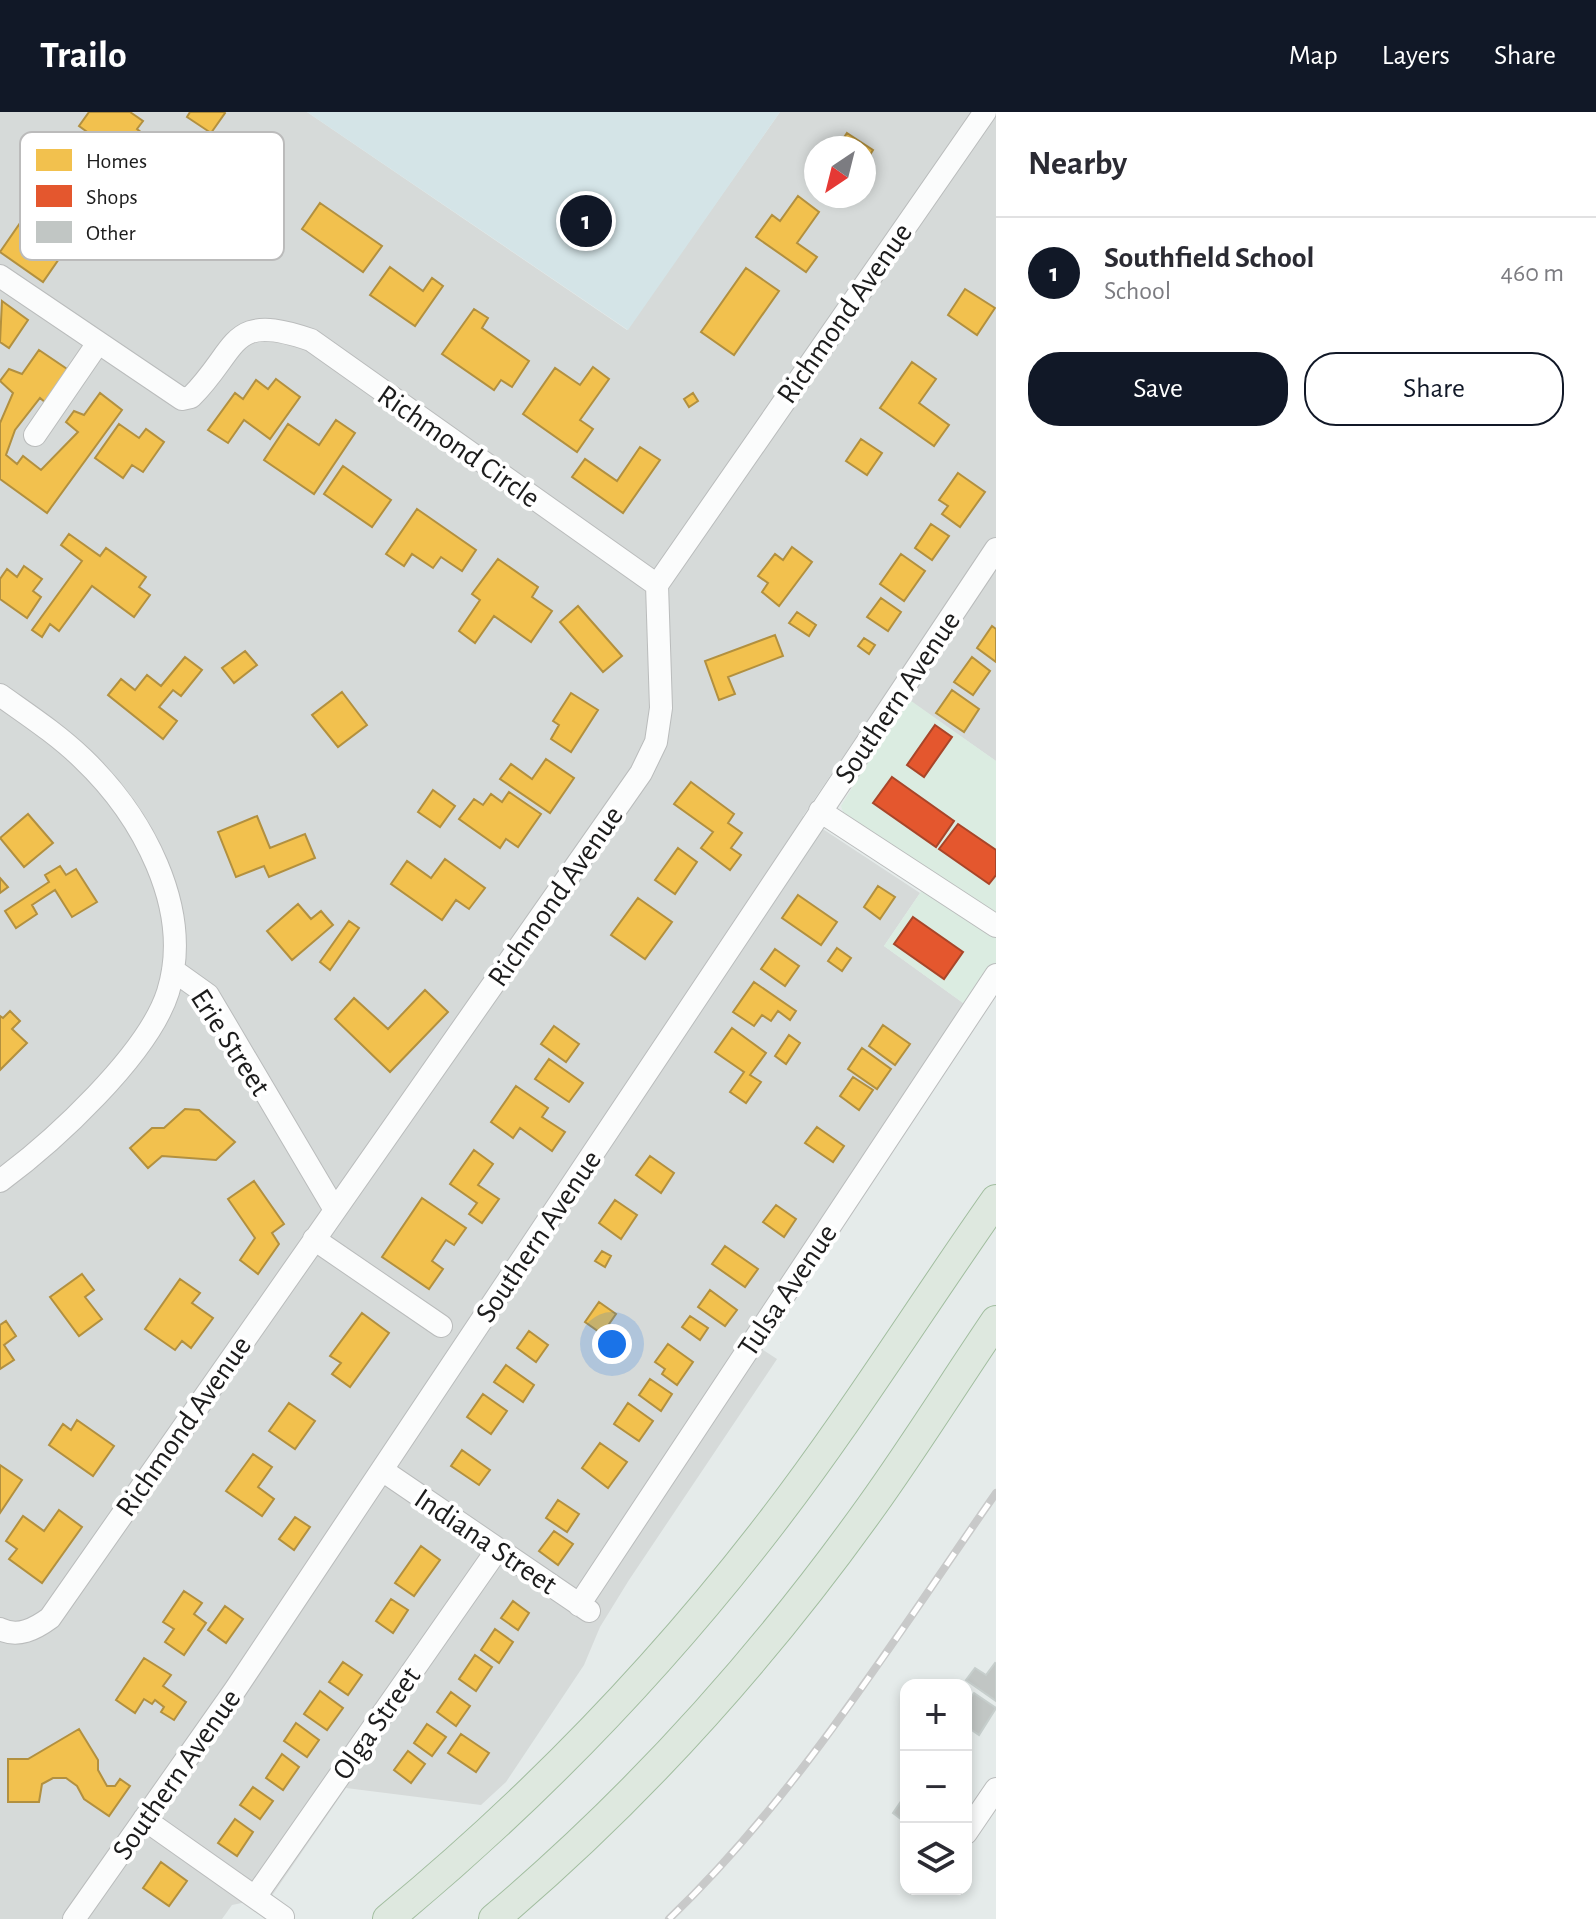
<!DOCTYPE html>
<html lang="en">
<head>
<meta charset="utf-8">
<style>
	body { margin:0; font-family:"Alegreya Sans",sans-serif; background:#f7f7f7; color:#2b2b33 }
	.controls { position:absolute; right:24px; bottom:24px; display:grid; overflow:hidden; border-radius:16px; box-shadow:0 4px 12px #0003 }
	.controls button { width:72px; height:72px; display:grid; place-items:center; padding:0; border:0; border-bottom:2px solid #e1e1e2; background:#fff; color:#2b2b33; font:40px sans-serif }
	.compass { position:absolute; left:804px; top:24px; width:72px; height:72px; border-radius:50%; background:#fff; box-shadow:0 4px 12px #0003; rotate:215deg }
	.you { position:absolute; left:612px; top:1232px; width:28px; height:28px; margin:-20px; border:6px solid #fff; border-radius:50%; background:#1a73e8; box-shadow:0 0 0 12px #1a73e833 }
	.badge { display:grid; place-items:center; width:52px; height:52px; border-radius:50%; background:#111827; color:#fff; font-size:26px; font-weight:700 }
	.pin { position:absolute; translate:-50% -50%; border:4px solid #fff; box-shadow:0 2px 8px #0006 }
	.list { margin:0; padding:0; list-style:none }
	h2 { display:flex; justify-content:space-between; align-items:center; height:104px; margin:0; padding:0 32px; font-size:34px }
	h2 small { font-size:26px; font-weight:400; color:#7c7c81 }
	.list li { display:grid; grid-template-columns:52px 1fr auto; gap:24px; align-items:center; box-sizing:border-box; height:112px; padding:0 32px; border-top:2px solid #e1e1e2 }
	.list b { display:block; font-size:30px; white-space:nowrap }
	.list p { margin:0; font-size:26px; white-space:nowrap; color:#7c7c81 }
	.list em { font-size:26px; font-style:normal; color:#7c7c81 }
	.actions { display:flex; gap:16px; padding:24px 32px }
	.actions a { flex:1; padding:18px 0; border:2px solid #111827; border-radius:32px; text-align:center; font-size:28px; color:#111827 }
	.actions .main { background:#111827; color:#fff }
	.icon { flex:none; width:44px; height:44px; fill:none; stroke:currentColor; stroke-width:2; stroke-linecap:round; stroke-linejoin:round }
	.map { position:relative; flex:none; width:996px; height:1807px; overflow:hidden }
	header { display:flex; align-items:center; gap:48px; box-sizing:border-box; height:112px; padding:0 40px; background:#111827; color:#fff }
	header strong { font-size:38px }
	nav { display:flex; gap:44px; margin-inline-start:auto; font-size:28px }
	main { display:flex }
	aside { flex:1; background:#fff }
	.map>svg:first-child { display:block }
	.residential { fill:#d6dad9; fill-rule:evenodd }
	.commercial { fill:#dbece1 }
	.education { fill:#d4e4e7 }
	.homes { fill:#f2c14e; stroke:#b2903f; stroke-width:2 }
	.shops { fill:#e4572e; stroke:#a84529; stroke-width:2 }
	.building { fill:#c1c6c4; stroke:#c6cecc; stroke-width:2 }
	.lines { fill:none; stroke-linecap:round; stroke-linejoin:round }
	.minor-casing { stroke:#babcbc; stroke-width:24 }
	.highway-casing { stroke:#a1bd9f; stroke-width:32 }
	.minor { stroke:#fbfcfc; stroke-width:22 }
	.highway { stroke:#dee8df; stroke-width:30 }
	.rail-casing { stroke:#c8c9c9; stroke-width:8 }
	.rail { stroke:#fff; stroke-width:5; stroke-dasharray:15; stroke-linecap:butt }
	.labels { text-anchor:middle; stroke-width:8; stroke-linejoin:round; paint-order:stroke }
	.street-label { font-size:30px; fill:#1c1c1c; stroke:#fff }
	.key { fill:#fff; stroke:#bbb; stroke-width:2 }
	.key-label { font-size:22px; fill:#1c1c1c }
</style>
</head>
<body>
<header>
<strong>Trailo</strong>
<nav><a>Map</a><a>Layers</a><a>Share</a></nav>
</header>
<main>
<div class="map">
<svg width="996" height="1807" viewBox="0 0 996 1807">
	<rect width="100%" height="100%" fill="#e5ebea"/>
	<path class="residential" d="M0 0H307L627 218 780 0H996V649L890 575 803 704 920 781 884 834 970 896 749 1229 777 1247 629 1468 600 1515 584 1553 506 1670 481 1693 346 1676 271 1785 232 1793 222 1807H0ZM816 36H864V84H816Z"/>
	<path class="commercial" d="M907 586 996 649V855L970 896 884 834 931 765 844 702 841 694Z"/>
	<path class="education" d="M307 0H780L628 218Z"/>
	<path class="homes" d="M89 0H130L143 9 137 17 147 25 136 38 117 24 108 35 79 14Z
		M190 0H224L225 1 211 21 187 5Z
		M847 21 873 38 864 52V36H837Z
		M798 84 819 100 797 131 817 145 806 160 756 125 772 103 780 109Z
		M36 88 79 118 43 170 0 140Z
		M320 91 382 134 363 160 302 117Z
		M390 155 423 179 432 166 443 174 415 214 370 183Z
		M746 156 779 179 734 243 701 220Z
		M965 177 995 196 977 223 948 203Z
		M2 189 28 208 9 236 0 230Z
		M474 197 488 206 482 216 529 249 512 275 501 268 494 278 442 242Z
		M39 238 70 259 46 291 40 286 15 318 6 343 17 352 23 344 41 358 78 320 66 310 74 299 84 303 100 281 122 298 47 401 0 367V311L13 281 0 269 9 257 22 262Z
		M912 250 936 267 919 291 949 313 934 334 880 296Z
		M593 255 609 267 580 308 593 317 577 340 523 302 555 256 580 273Z
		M276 267 300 285 270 327 244 308 228 331 208 318 235 281 243 287 256 268 268 277Z
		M693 281 698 289 689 295 684 287Z
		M336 308 355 321 314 382 264 348 288 312 319 333Z
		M119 312 139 326 146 317 164 330 143 360 132 353 123 366 95 346Z
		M861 327 882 341 867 363 846 349Z
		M640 335 660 348 623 401 572 365 585 347 617 369Z
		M343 354 391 388 372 415 324 382Z
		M958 361 985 380 960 415 942 402 948 394 939 388Z
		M417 397 476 438 462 459 441 445 433 456 412 442 404 454 386 442Z
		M931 412 949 424 932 448 915 436Z
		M69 422 100 444 106 436 146 465 139 475 150 483 134 505 92 474 59 519 50 512 42 525 32 518 82 449 61 433Z
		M792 435 812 450 779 494 762 480 768 471 758 464 775 442 783 448Z
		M901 442 925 459 904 489 880 472Z
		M498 447 538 475 532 485 552 499 531 530 494 504 475 531 459 519 480 488 472 482Z
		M24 454 42 467 33 479 41 485 27 506 0 487V467L7 457 17 465Z
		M881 486 901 500 888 519 867 505Z
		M578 494 622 544 603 560 560 510Z
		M797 500 816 513 809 524 789 511Z
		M992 514 996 517V550L977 536Z
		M775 523 783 544 728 565 735 582 719 588 705 549Z
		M864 526 875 533 869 542 858 534Z
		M245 539 257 553 234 571 222 556Z
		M185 545 202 558 181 584 173 578 159 595 177 609 163 627 108 583 121 567 135 578 147 563 161 574Z
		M972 545 990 559 973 583 954 570Z
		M952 578 979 597 964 620 936 601Z
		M342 580 367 613 338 635 312 603Z
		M571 581 598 598 571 640 551 627 559 613 553 609Z
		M546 647 574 666 550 701 500 667 511 652 532 667Z
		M691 670 734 702 728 711 742 721 731 736 741 743 730 758 701 736 713 720 674 692Z
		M433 678 455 694 440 715 418 700Z
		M509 680 541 702 518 735 506 727 500 736 459 707 474 687 483 693 491 682 502 690Z
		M28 702 53 731 24 755 0 726Z
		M257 704 270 736 305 722 315 746 269 765 264 754 236 765 218 720Z
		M678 736 697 750 675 782 655 768Z
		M445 747 485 776 469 797 456 788 442 808 391 772 407 749 431 766Z
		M60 754 66 763 76 757 97 790 72 805 55 778 32 793 37 802 16 816 5 799 49 770 45 763Z
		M0 766 8 775 0 781Z
		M878 774 895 785 880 807 864 795Z
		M798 783 837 810 821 833 782 806Z
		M638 786 672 810 645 847 611 823Z
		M298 792 311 807 321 799 333 813 292 848 267 819Z
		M349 809 359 816 330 858 320 850Z
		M837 836 851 846 842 859 828 849Z
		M775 837 799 854 785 874 761 857Z
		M754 870 796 899 790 908 778 899 771 909 762 903 754 914 733 900Z
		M425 878 448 900 390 960 335 907 354 886 388 917Z
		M10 899 20 909 12 917 27 931 0 958V904L3 906Z
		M883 913 910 932 895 953 869 934Z
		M554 914 579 932 566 950 541 932Z
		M732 916 766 941 750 963 761 970 746 991 730 980 744 960 715 940Z
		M789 923 800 931 786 952 775 944Z
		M862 936 891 957 877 977 848 957Z
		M549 947 583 971 569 990 535 967Z
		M853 965 873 978 859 998 840 984Z
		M516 974 548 996 542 1005 565 1020 552 1039 520 1016 513 1026 491 1010Z
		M185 997 199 998 235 1030 216 1048 162 1044 148 1056 130 1036 152 1016H164Z
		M817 1015 844 1034 833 1050 805 1031Z
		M474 1038 493 1052 478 1073 499 1087 482 1111 469 1102 477 1091 450 1072Z
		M650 1044 674 1061 661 1081 636 1063Z
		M254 1069 284 1112 272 1121 279 1132 258 1162 240 1148 255 1126 228 1087Z
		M422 1086 466 1116 454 1133 446 1128 432 1149 443 1157 429 1177 382 1145Z
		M615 1088 637 1103 621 1127 599 1111Z
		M776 1093 796 1107 784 1125 763 1110Z
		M725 1134 758 1157 745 1175 712 1152Z
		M602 1139 611 1144 605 1155 595 1149Z
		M82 1162 94 1178 85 1185 102 1207 79 1224 50 1185Z
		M180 1167 200 1181 192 1191 213 1206 191 1236 182 1229 175 1238 145 1217Z
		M710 1178 737 1198 725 1214 698 1195Z
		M599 1190 616 1202 602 1222 585 1210Z
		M362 1201 389 1221 350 1275 332 1262 341 1251 330 1244Z
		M690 1204 708 1216 700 1228 682 1215Z
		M6 1209 16 1224 4 1233 14 1248 0 1257V1213Z
		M529 1219 548 1233 536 1250 517 1236Z
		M668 1232 693 1250 677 1273 662 1262 665 1257 655 1250Z
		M506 1253 534 1273 523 1290 494 1270Z
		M650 1267 672 1282 661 1299 639 1283Z
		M483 1282 507 1299 491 1322 467 1305Z
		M289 1291 315 1309 295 1337 269 1319Z
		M628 1291 653 1309 639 1329 614 1312Z
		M77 1308 114 1334 93 1364 49 1333 63 1312 71 1318Z
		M600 1331 627 1350 608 1376 582 1356Z
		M462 1338 490 1358 479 1373 451 1354Z
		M253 1342 272 1355 258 1375 274 1387 262 1404 226 1379Z
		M0 1353 22 1368 0 1401Z
		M558 1388 579 1402 567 1420 546 1406Z
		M59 1398 82 1415 42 1471 9 1447 17 1437 6 1429 23 1404 44 1419Z
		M295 1405 310 1415 294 1438 279 1427Z
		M554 1419 573 1432 558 1453 539 1439Z
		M421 1434 440 1448 414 1484 395 1471Z
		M184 1479 202 1491 194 1502 206 1511 184 1543 165 1530 174 1517 163 1510Z
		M391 1487 408 1498 393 1521 376 1509Z
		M513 1489 529 1501 518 1518 501 1506Z
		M225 1494 243 1507 226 1531 208 1518Z
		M495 1517 513 1530 499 1551 481 1538Z
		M475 1543 492 1555 476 1579 459 1567Z
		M144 1546 171 1563 163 1574 186 1590 174 1608 161 1600 164 1595 155 1588 152 1592 144 1587 135 1601 116 1588Z
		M343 1550 362 1563 348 1583 329 1570Z
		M320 1579 343 1596 327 1618 304 1602Z
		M451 1580 470 1594 456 1614 437 1600Z
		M296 1611 319 1628 307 1645 284 1629Z
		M427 1612 446 1625 432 1644 414 1631Z
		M79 1617 98 1648V1658L107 1674H115L120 1667 130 1674 109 1704 84 1687 77 1674 66 1666H53L42 1672 39 1690H8V1647H28Z
		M461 1622 489 1641 476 1660 448 1641Z
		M408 1639 425 1652 411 1671 394 1658Z
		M282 1642 299 1655 283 1678 266 1666Z
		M253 1675 273 1689 260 1707 240 1693Z
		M235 1707 253 1720 237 1744 218 1731Z
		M161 1750 187 1769 169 1794 143 1776Z"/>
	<path class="shops" d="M935 613 952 625 924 665 907 653Z
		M892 665 954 709 936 735 873 691Z
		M958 712 996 738V763L989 772 939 737Z
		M913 805 963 840 944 867 894 832Z"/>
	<path class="building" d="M995 1551 996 1552V1589L966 1568 975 1556 986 1563Z
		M974 1581 996 1596 979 1623 966 1614V1592Z
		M906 1682V1711L893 1701Z"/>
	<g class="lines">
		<g class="minor-casing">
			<path id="minor" d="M0 164 182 287 191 285C240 236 228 199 311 228L657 473
				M35 323 98 231
				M0 583C28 603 57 622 82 646 141 702 194 796 168 880 148 943 53 1030 0 1069
				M820 699 996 814
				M173 858 208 883 335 1098
				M314 1127 441 1214
				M382 1358 589 1499
				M579 1493 996 863
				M0 1517C18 1526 35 1517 50 1506L641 661 656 630 661 596 657 473 985 0
				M144 1707 283 1805
				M966 1721 996 1677
				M255 1785 497 1438
				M74 1807 235 1578 996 437"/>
		</g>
		<g class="highway-casing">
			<path id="highway" d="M388 1807C531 1689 658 1558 771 1411 851 1307 920 1196 996 1088
				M494 1807C636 1687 763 1546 871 1395 914 1335 954 1271 996 1209"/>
		</g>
		<use href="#minor" class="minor"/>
		<use href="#highway" class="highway"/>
		<g class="rail-casing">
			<path id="rail" d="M669 1807C798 1683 894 1527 996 1381"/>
		</g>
		<use href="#rail" class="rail"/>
	</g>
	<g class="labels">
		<g class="street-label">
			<text transform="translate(844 201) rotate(-55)" y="10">Richmond Avenue</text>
			<text transform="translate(459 334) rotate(35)" y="10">Richmond Circle</text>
			<text transform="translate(897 585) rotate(-56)" y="10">Southern Avenue</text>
			<text transform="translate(555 784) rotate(-55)" y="10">Richmond Avenue</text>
			<text transform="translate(231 930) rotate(57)" y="10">Erie Street</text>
			<text transform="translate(538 1124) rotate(-56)" y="10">Southern Avenue</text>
			<text transform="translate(787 1178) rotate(-56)" y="10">Tulsa Avenue</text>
			<text transform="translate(183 1314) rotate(-55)" y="10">Richmond Avenue</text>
			<text transform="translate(486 1429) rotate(34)" y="10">Indiana Street</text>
			<text transform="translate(376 1611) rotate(-55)" y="10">Olga Street</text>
			<text transform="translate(176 1662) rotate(-55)" y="10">Southern Avenue</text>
		</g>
	</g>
	<rect x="20" y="20" width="264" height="128" rx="12" class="key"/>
	<rect x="36" y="37" width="36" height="22" fill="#f2c14e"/>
	<rect x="36" y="73" width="36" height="22" fill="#e4572e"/>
	<rect x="36" y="109" width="36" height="22" fill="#c1c6c4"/>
	<g class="key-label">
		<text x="86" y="56">Homes</text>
		<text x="86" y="92">Shops</text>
		<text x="86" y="128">Other</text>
	</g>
</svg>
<div class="controls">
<button>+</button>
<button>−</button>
<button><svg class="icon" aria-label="layers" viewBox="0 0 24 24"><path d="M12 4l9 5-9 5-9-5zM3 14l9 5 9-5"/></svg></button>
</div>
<svg class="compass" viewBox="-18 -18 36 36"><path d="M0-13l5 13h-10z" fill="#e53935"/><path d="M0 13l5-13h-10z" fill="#7c7c81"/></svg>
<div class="you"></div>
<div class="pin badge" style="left:586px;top:109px">1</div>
</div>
<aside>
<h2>Nearby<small></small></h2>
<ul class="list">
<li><span class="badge">1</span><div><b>Southfield School</b><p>School</p></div><em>460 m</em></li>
</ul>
<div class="actions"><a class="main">Save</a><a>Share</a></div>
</aside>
</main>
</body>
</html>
